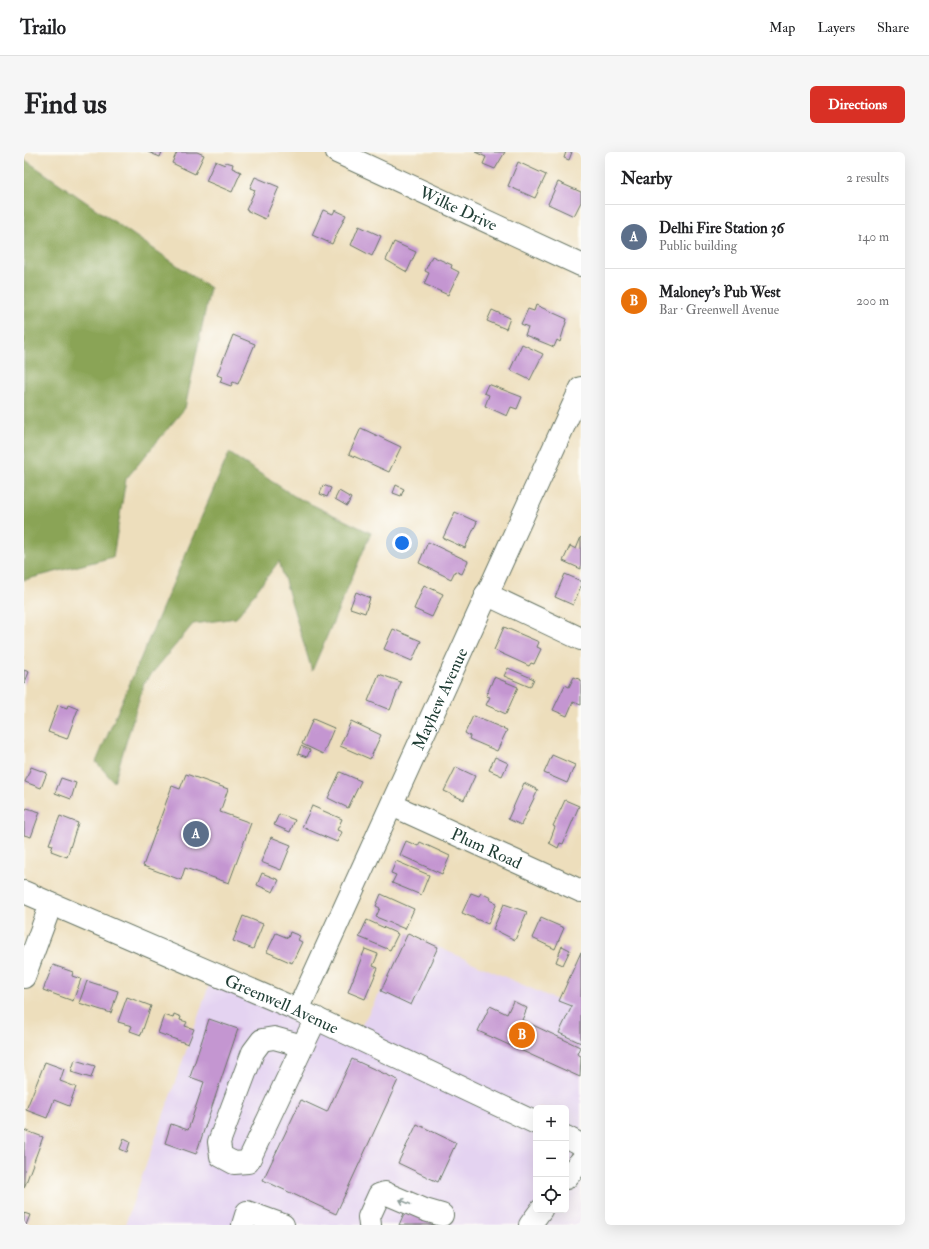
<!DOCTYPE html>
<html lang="en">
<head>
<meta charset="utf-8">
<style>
	body { margin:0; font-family:"IM FELL Double Pica",serif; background:#f6f6f6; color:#202124 }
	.controls { position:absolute; right:12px; bottom:12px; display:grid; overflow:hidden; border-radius:6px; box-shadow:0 4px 16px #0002 }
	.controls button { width:36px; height:36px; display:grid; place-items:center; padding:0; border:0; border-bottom:1px solid #e0e0e0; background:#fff; color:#202124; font:20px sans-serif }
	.you { position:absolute; left:378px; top:391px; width:14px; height:14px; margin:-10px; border:3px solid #fff; border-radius:50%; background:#1a73e8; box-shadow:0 0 0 6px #1a73e833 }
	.badge { display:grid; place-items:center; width:26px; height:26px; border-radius:50%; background:#d93025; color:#fff; font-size:13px; font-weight:700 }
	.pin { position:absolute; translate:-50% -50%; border:2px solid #fff; box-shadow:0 1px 4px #0006 }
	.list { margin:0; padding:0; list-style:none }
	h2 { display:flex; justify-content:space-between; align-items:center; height:52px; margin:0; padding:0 16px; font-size:17px }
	h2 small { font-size:13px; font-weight:400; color:#757577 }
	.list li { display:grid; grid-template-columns:26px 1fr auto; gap:12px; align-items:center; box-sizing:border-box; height:64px; padding:0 16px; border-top:1px solid #e0e0e0 }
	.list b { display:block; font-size:15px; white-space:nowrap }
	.list p { margin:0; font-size:13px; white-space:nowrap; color:#757577 }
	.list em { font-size:13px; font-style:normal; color:#757577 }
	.icon { flex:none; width:22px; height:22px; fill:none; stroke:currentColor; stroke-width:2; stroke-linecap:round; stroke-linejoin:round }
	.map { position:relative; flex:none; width:557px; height:1073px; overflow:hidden; border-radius:6px }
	header { display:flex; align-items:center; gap:24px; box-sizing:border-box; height:56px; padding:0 20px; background:#fff; border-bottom:1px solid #e0e0e0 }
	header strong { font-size:19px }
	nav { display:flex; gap:22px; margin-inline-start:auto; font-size:14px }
	.intro { display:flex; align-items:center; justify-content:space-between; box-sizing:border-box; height:96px; padding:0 24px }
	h1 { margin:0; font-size:28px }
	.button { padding:10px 18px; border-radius:6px; background:#d93025; color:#fff; font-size:14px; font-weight:700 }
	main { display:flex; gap:24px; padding:0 24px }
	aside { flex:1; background:#fff; border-radius:6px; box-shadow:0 4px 16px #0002 }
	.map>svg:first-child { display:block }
	.built { fill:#e4d3f1; fill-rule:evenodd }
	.forest { fill:#8aa456; stroke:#547045 }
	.building { fill:#c496d1 }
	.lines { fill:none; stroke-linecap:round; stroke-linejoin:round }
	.minor-casing { stroke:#677564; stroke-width:24 }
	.minor { stroke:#fff; stroke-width:22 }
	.oneway { stroke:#8f9e9a }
	.labels { text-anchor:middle; stroke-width:4; stroke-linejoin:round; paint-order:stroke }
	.street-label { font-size:17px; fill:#1f3d34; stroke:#fdfcf7 }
</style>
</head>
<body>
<header>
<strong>Trailo</strong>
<nav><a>Map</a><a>Layers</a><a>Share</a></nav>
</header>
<div class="intro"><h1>Find us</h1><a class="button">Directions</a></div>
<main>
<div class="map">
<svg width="557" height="1073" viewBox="0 0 557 1073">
	<rect width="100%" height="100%" fill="#fdfcf7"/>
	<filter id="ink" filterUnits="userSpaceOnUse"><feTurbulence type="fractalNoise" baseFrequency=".025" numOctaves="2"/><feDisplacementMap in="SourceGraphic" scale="8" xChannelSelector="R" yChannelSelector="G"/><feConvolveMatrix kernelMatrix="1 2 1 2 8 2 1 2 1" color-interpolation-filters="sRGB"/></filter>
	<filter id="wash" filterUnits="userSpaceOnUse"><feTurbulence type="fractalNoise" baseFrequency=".012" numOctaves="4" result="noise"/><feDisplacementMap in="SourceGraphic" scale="16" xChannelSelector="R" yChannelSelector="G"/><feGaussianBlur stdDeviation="0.9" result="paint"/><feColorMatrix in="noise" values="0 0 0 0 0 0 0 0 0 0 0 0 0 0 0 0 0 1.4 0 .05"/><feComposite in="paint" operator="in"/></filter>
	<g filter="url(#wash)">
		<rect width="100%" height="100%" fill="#eddebc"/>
		<path class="built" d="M414 795 535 849 557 803V1073H101L189 822 331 885 357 839ZM512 956H542V1058H512Z"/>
		<path class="forest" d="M0 7 186 136 161 256 102 327 89 405 0 428Z
			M205 301 270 344 347 381 288 519 255 409 212 466 169 472 120 531 90 630 72 610Z"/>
		<g id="blocks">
			<path class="building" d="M124 0H138L136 5Z
				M153 0H173L180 3 171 22 148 11Z
				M451 0H481L471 17 459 12 462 5Z
				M542 0H548L545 8 540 6Z
				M191 9 201 13 202 10 209 12 208 16 217 20 208 40 182 29Z
				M494 10 522 23 511 46 484 34Z
				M231 25 255 35 241 67 222 58 231 38 226 36Z
				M534 30 557 40V50L550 64 524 52Z
				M299 58 309 62 311 58 322 63 308 92 288 83Z
				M335 74 357 84 348 104 327 93Z
				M370 90 392 100 383 120 362 108Z
				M408 104 428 113 427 116 435 120 424 143 400 132 405 121 401 119Z
				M512 153 543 167 536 190 533 188 530 195 501 183 504 175 497 172 504 157 510 159Z
				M468 158 486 166 482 177 463 169Z
				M209 183 231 192 214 232 209 230 207 234 196 230 198 225 193 223Z
				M498 192 519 202 506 228 486 218Z
				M464 232 498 245 493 257 487 255 483 264 461 254 465 243 460 241Z
				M337 276 377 295 365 320 325 302Z
				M299 333 307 336 303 345 296 342Z
				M372 333 380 337 377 344 369 341Z
				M315 339 327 346 323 354 311 347Z
				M431 360 453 370 441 396 419 386Z
				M557 385V417L539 409 546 394 552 397Z
				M404 390 444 409 438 422 431 419 427 427 395 411Z
				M541 422 557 429V434L549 453 531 445Z
				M400 433 419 442 408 465 390 457Z
				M332 440 346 446 341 461 326 456Z
				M480 475 515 490 513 495 517 497 510 512 507 511 505 514 470 498Z
				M369 477 397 489 388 509 360 497Z
				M484 516 510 527 506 535 480 524Z
				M0 518 5 520 0 533Z
				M355 522 377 530 366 558 344 549Z
				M470 525 494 535 482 562 462 553 466 545 462 544Z
				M550 525 557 528V553L549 550 543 564 529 558 541 533 545 535Z
				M34 553 43 556 44 553 54 557 43 587 24 580Z
				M449 564 483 578 473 599 445 587 446 584 441 581Z
				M289 567 310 576 299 602 278 592Z
				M327 569 357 583 346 607 316 594Z
				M277 594 286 598 283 605 274 602Z
				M528 603 551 613 543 631 520 621Z
				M471 605 484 611 478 624 465 618Z
				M7 615 23 621 17 636 1 630Z
				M432 615 451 624 440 648 420 639Z
				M316 620 337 629 324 656 304 646Z
				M162 622 204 637 196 660 227 671 205 731 161 716 157 728 119 714 148 634 156 637Z
				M37 626 52 631 47 647 31 641Z
				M500 631 514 638 497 673 484 667Z
				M541 648 555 654 539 692 536 691 534 696 525 691 531 675 529 674Z
				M288 654 318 667 313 678 318 680 313 690 278 675Z
				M3 656 16 660 7 685 0 683V660Z
				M255 662 271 668 266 680 250 673Z
				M36 664 54 671 43 705 27 699 29 693 25 692Z
				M247 685 267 693 257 718 237 710Z
				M382 689 394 694 396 690 426 704 418 722 376 703Z
				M372 709 405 723 397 743 368 731 372 723 367 721Z
				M238 721 255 728 249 740 233 733Z
				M447 741 455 744 457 741 467 746 466 748 473 751 464 772 438 761Z
				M357 742 390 757 381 777 352 765 356 756 352 754Z
				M480 752 503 760 491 788 469 777Z
				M219 764 239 772 229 797 209 789Z
				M517 766 540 776 531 797 508 786Z
				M343 768 374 782 366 798 335 785Z
				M266 780 276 784 274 788 278 790 268 811 243 800 252 781 264 786Z
				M384 781 414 795 387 853 357 839Z
				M538 794 546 798 539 813 532 810Z
				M341 797 354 802 349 814 354 816 341 847 324 840Z
				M557 800V891L535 881 548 854 535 849Z
				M29 813 49 820 48 824 57 827 49 849 19 838Z
				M63 829 94 839 87 861 55 851Z
				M103 845 127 854 117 883 106 879 108 874 94 870Z
				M489 849 503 856 498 868 556 895 553 902 557 904 556 925 454 879 466 854 483 862Z
				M150 862 157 865 156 868 163 870 161 874 170 877 164 892 134 881 140 863 149 866Z
				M185 867 214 877 172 1002 141 991 147 972 164 978 180 930 166 925Z
				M328 907 374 928 312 1062 239 1028 277 948 303 960Z
				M51 908 71 914 67 926 47 920Z
				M21 910 40 917 36 929 52 935 45 954 30 948 23 966 2 958Z
				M393 972 432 991 414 1030 374 1011Z
				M0 978 19 985 0 1036Z
				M100 987 106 990 103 1000 96 997Z
				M382 1057 419 1073H375Z
				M0 1061 6 1063 2 1073H0Z"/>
		</g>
	</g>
	<g filter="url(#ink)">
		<use href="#blocks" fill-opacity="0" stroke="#677564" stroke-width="1"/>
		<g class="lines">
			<g class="minor-casing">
				<g id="minor">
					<path id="s1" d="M313 0 557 113"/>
					<path d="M462 442 557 487"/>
					<path id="s2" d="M368 653 557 739"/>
					<path id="s3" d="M0 740 274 858 512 971"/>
					<path d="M0 825 27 752"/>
					<path id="s4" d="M274 858 557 236"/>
					<path d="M279 894 250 886 238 888 229 900 195 990 197 1004 210 1011 224 1010 292 866"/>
					<path d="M542 985 557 993"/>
					<path d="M542 1026 557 1009"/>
					<path d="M219 1073 223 1060 259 1073"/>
					<path d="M346 1073 345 1065 355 1043 361 1041 401 1058 418 1063"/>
					<path d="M506 1073 517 1058"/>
				</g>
			</g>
			<use href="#minor" class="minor"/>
		</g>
		<defs><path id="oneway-shaft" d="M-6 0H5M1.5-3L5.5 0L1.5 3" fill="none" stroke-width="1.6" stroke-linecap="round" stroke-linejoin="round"/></defs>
		<use class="oneway" href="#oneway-shaft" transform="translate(381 1050) rotate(-157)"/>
	</g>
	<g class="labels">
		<g class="street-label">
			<text dy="6" stroke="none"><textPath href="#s1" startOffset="134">Wilke Drive</textPath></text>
			<text dy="6" stroke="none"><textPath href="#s4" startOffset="342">Mayhew Avenue</textPath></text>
			<text dy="6" stroke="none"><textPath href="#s2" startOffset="104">Plum Road</textPath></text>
			<text dy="6" stroke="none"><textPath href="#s3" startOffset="281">Greenwell Avenue</textPath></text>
		</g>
	</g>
</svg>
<div class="controls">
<button>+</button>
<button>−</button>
<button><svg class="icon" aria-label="locate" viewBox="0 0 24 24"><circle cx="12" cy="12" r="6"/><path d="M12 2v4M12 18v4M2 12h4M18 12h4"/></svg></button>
</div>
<div class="you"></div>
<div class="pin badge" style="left:172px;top:682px;background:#5c6f8a">A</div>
<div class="pin badge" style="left:498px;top:883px;background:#e8710a">B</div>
</div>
<aside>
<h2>Nearby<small>2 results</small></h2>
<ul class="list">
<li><span class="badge" style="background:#5c6f8a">A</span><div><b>Delhi Fire Station 36</b><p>Public building</p></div><em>140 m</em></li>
<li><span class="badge" style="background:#e8710a">B</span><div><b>Maloney's Pub West</b><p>Bar · Greenwell Avenue</p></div><em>200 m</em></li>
</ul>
</aside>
</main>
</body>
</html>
